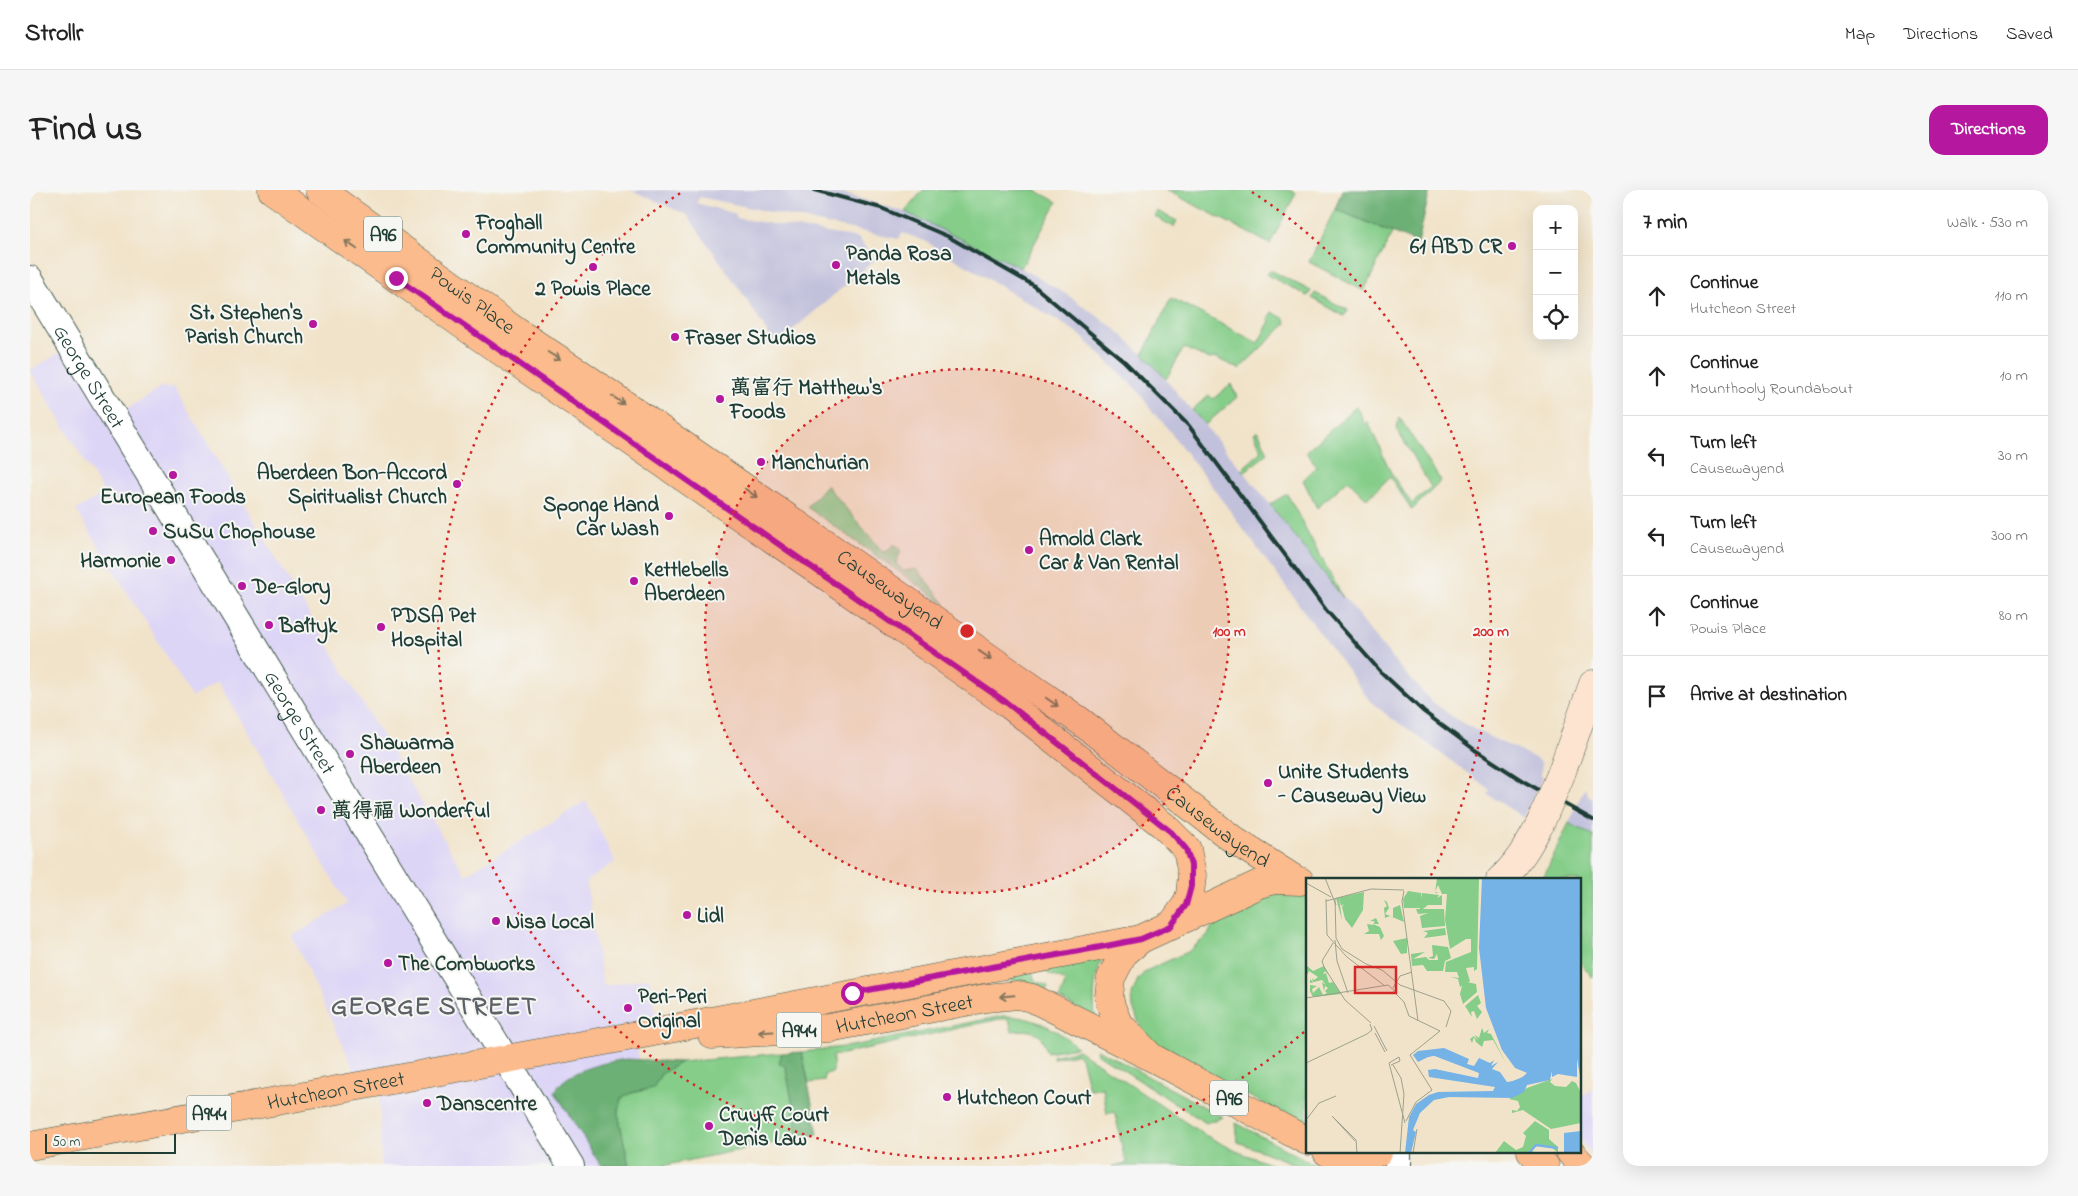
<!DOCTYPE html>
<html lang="en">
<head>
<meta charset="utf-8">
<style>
	body { margin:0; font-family:"Indie Flower","LXGW WenKai TC",sans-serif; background:#f6f6f6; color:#222 }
	.controls { position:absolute; right:15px; top:15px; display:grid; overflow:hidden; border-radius:10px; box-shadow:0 5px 20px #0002 }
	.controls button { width:45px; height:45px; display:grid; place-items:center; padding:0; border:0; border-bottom:1px solid #e0e0e0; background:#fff; color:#222; font:25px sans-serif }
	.scale { position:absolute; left:15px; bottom:12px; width:131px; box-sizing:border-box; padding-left:5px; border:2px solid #1f3d34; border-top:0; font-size:14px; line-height:18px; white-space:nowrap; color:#1f3d34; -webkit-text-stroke:4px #f6f6f2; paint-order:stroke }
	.stop { position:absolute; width:15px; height:15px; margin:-11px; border:4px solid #b5179e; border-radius:50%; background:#fff }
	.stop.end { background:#b5179e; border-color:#fff; box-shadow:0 1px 5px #0008 }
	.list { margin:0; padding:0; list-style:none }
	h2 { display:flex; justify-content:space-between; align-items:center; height:65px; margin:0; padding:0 20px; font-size:21px }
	h2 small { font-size:16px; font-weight:400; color:#767676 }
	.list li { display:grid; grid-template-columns:32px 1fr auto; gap:15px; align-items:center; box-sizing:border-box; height:80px; padding:0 20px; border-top:1px solid #e0e0e0 }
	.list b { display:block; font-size:19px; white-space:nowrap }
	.list p { margin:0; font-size:16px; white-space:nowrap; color:#767676 }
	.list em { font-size:16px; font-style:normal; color:#767676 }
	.icon { flex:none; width:28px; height:28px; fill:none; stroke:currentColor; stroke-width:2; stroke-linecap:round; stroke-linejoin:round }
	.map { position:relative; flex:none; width:1563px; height:976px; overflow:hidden; border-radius:15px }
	header { display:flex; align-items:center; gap:30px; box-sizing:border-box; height:70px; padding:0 25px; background:#fff; border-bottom:1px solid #e0e0e0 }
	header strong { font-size:24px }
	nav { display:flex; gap:28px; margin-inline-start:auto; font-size:18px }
	.intro { display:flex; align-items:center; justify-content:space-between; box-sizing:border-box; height:120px; padding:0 30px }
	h1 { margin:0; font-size:35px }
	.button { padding:12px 22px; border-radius:15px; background:#b5179e; color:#fff; font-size:18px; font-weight:700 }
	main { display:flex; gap:30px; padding:0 30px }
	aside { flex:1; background:#fff; border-radius:15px; box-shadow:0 5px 20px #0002 }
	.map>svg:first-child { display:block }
	.built { fill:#ddd5f6 }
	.industrial { fill:#c2c1dc }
	.green { fill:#85cd89; stroke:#52855e }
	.forest { fill:#6cb075; stroke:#467654 }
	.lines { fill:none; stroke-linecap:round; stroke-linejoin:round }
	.tertiary-casing { stroke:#3e564a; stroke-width:28 }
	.secondary-casing { stroke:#3e564a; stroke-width:29 }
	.primary-casing { stroke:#3e564a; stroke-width:29 }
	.tertiary { stroke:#fff; stroke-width:26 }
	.secondary { stroke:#fde4d1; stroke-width:28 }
	.primary { stroke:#fbbb8d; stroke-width:28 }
	.rail { stroke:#1f3d34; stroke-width:4 }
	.secondary-bridge-casing { stroke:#3e564a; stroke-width:29; stroke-linecap:butt }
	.secondary-bridge { stroke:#fde4d1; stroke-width:28 }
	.oneway { stroke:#82765c }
	.route { stroke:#b5179e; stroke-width:6 }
	.ring { fill:none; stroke:#d62828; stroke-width:2.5; stroke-dasharray:2.5 5 }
	.poi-dot { fill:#b5179e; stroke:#f6f6f2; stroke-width:2 }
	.labels { text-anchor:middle; stroke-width:4; stroke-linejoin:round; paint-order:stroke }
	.shield { fill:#f6f6f2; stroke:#60746d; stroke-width:1 }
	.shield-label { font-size:20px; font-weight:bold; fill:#1f3d34 }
	.poi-label { font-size:21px; font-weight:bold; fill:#1f3d34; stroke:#f6f6f2; text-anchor:start }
	.street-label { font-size:21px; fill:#1f3d34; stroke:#f6f6f2 }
	.district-label { font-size:26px; font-weight:bold; letter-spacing:1px; fill:#5c6168; stroke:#f6f6f2 }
	.inset-river { fill:none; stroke:#75b3e7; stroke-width:2.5 }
	.inset-road { fill:none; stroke:#9da18d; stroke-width:1 }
	.view { fill:#d62828; fill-opacity:0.15; stroke:#d62828; stroke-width:2.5 }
	.inset-edge { fill:none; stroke:#1f3d34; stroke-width:2.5 }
	.centre { fill:#d62828; stroke:#f6f6f2; stroke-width:2.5 }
	.ring-label { font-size:15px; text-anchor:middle; font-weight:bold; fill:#d62828; stroke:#f6f6f2; stroke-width:4; stroke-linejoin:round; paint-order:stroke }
</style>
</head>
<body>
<header>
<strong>Strollr</strong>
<nav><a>Map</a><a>Directions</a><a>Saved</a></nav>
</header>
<div class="intro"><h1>Find us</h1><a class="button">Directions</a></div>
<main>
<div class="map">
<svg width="1563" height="976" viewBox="0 0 1563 976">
	<rect width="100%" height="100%" fill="#f6f6f2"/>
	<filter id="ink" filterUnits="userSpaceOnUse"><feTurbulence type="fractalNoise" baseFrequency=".02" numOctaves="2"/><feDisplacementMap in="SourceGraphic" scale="10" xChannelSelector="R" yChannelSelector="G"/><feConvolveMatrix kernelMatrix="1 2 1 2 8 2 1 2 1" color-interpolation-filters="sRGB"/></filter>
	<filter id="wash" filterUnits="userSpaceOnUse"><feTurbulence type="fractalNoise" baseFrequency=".0096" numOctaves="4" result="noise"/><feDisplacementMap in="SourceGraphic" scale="20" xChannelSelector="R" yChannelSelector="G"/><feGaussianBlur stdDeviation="1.12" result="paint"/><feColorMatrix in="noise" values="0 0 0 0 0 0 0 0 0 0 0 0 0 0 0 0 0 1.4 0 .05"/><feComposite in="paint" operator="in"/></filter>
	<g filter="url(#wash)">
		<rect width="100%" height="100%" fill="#f1e3c9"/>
		<path class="built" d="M42 155 85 226 134 196 138 200 144 197 435 685 556 611 585 672 556 691 573 796 619 788 629 841 604 846 609 869H596L525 902 571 976H351L350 912 348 892 326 896 323 877 262 746 317 714 188 492 162 507 46 320 74 303 0 181Z
			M1563 899V964L1549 950V907Z"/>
		<path class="industrial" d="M601 0H801L875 22 991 78 1036 104 1084 138 1120 171 1214 282 1368 475 1401 511 1423 527 1447 541 1507 569 1511 574V590L1494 628 1457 604 1459 599 1375 537 1362 529 1340 511 1183 298 1131 230 1123 223 1109 202 1048 143 895 51 873 43 868 49 670 7 666 13 706 24V28L828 48 845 70 745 155 715 107 657 25Z
			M1555 597 1559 606 1563 608V646L1539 633Z"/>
		<path class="green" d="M893 0H1005L1027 12 991 78 875 22Z
			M1136 0H1260L1266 3 1240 54Z
			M1305 19 1362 43 1334 101 1279 72Z
			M1127 21 1147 31 1144 37 1124 26Z
			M1240 80 1281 101 1278 106 1237 85Z
			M1285 103 1318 120 1314 126 1282 108Z
			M1141 108 1228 153 1240 131 1238 129 1242 122 1255 129 1256 134 1209 179 1186 168 1179 169 1154 158 1136 189 1113 164Z
			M1201 194 1207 207 1175 235 1162 220 1179 205 1183 209Z
			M1327 216 1335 234 1338 232 1362 285 1382 314 1401 297 1367 240 1369 227 1411 291 1382 320 1360 287 1337 309 1318 290 1287 318 1273 290 1287 276 1276 262Z
			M1228 241 1238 263 1214 282 1212 279 1232 261 1224 243Z
			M796 295 854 363 865 354 871 361 866 373 874 381 887 379 915 414 777 317Z
			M1257 304 1313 408 1240 314Z
			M1539 633 1563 646V788L1549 771V690H1512Z
			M1238 702 1260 703 1277 707V936L1128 859 1114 845 1103 818 1102 805 1108 789 1116 781 1159 761 1178 745 1188 725Z
			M1073 766C1064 788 1063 805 1065 828L1029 809 1036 791 1017 783 1016 779Z
			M1002 781 1005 791 1018 796 1016 801 989 791 961 789Z
			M972 826C1001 826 1025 837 1047 857L1017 862C1011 841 1004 839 982 841L979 829H970L803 866V882L795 884 794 891 779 893 772 862 822 856Z
			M1067 859 1193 927 1176 933 1068 864Z
			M1048 860 1173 944 1206 961 1245 976H1083L1098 973 1094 967 1085 922 1077 924 1073 898 1059 899 1051 867 1046 864 1023 868V866Z
			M752 863 749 873 755 876 756 879 769 948 631 976H599L588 923V915L594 905 623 898 631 884 651 872Z
			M1206 933 1287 976H1270L1208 952Z"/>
		<path class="forest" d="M1312 0H1400L1388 53 1305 19Z
			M772 862 788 944 769 948 756 879 755 876 749 874 752 863Z
			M596 869 651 872 631 884 623 898 601 903 591 909 588 923 599 976H571L525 902C535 880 573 873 596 869Z"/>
	</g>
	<g filter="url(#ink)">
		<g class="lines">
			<g class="tertiary-casing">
				<g id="tertiary">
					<path id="s1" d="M0 89 541 976"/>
					<path d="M1368 962V976"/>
				</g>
			</g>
			<g class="secondary-casing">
				<path id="secondary" d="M1531 584 1563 494
					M1470 690C1488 674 1499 654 1510 634"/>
			</g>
			<g class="primary-casing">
				<g id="primary">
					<path d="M242 0 447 145 789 381 977 513 1133 635 1157 659 1162 685 1160 705 1156 715 1141 736"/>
					<path id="s2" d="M290 0 490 144 548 182 1050 531 1205 651 1266 690"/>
					<path d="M1270 691 1244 690 1229 694 1111 749 1094 763 1081 788 1079 807 1081 816 1088 833 1121 867 1277 951"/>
					<path id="s3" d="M682 845 799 838 956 808 988 805 1002 808 1121 867"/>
					<path id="s4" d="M0 956 613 844 1111 749"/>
					<path d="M1297 962C1313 971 1332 969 1348 962"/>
					<path d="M1501 962 1515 976"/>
					<path d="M1540 962 1553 976"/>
				</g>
			</g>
			<use href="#tertiary" class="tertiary"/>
			<use href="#secondary" class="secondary"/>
			<use href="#primary" class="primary"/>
			<path class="rail" d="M784 0 851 18 917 46 1003 95 1094 171 1159 236 1296 420 1350 481 1394 522 1445 560 1493 591 1563 630"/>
			<g class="secondary-bridge-casing">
				<path id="secondary-bridge" d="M1510 634 1531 584"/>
			</g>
			<use href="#secondary-bridge" class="secondary-bridge"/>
		</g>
		<defs><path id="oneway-shaft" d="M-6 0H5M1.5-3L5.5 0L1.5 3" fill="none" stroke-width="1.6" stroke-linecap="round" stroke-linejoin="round" transform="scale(1.25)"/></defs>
		<g class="oneway">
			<use href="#oneway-shaft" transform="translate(321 55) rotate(-145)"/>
			<use href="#oneway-shaft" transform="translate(524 166) rotate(32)"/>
			<use href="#oneway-shaft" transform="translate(588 210) rotate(35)"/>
			<use href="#oneway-shaft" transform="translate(721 303) rotate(35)"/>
			<use href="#oneway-shaft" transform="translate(955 465) rotate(34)"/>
			<use href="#oneway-shaft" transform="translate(1022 512) rotate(35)"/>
			<use href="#oneway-shaft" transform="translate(977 806) rotate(175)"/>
			<use href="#oneway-shaft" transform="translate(736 842) rotate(177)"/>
		</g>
	</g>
	<g class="lines" filter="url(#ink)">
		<path class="route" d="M366 88 977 513 1141 642 1156 659 1161 675V696L1156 715 1141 736 1111 749 1076 756 822 803"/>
	</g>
	<circle cx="937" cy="441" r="262" fill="#d62828" fill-opacity=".12"/>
	<g class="ring">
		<circle cx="937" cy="441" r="262"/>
		<path d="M1274 842A524 524 0 1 1 652 2M1222 2A524 524 0 0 1 1400 687"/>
	</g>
	<g class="poi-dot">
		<circle cx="436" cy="44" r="5"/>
		<circle cx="1482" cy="56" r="5"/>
		<circle cx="806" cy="75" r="5"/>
		<circle cx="563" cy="77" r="5"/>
		<circle cx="283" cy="134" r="5"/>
		<circle cx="645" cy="147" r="5"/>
		<circle cx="690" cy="209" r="5"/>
		<circle cx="731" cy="272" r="5"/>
		<circle cx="143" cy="285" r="5"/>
		<circle cx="427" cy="294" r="5"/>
		<circle cx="639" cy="326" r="5"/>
		<circle cx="123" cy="341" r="5"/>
		<circle cx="999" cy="360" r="5"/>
		<circle cx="141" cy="370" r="5"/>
		<circle cx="604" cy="391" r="5"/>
		<circle cx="212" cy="396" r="5"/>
		<circle cx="239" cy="435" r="5"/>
		<circle cx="351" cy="437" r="5"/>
		<circle cx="320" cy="564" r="5"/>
		<circle cx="1238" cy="593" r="5"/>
		<circle cx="291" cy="620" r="5"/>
		<circle cx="657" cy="725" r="5"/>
		<circle cx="466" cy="731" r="5"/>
		<circle cx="358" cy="773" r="5"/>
		<circle cx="598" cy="818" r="5"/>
		<circle cx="917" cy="907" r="5"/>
		<circle cx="397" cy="913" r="5"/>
		<circle cx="679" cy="936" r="5"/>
	</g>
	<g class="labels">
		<g class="shield">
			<rect x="334" y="26.5" width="38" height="35" rx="4"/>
			<rect x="746.5" y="822.5" width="45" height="35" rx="4"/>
			<rect x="1180" y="890.5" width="38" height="35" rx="4"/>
			<rect x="156.5" y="905.5" width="45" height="35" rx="4"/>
		</g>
		<g class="shield-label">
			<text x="353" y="51">A96</text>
			<text x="769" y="847">A944</text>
			<text x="1199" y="915">A96</text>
			<text x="179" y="930">A944</text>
		</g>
		<g class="poi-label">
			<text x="446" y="39">Froghall<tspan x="446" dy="24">Community Centre</tspan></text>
			<text x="1472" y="63" text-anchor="end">61 ABD CR</text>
			<text x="816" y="70">Panda Rosa<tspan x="816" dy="24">Metals</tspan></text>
			<text x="563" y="105" text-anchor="middle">2 Powis Place</text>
			<text x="273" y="129" text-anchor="end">St. Stephen's<tspan x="273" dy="24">Parish Church</tspan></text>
			<text x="655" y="154">Fraser Studios</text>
			<text x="700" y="204">萬富行 Matthew's<tspan x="700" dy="24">Foods</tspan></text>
			<text x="741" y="279">Manchurian</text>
			<text x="417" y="289" text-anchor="end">Aberdeen Bon-Accord<tspan x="417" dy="24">Spiritualist Church</tspan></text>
			<text x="143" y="313" text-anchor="middle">European Foods</text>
			<text x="629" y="321" text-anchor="end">Sponge Hand<tspan x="629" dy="24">Car Wash</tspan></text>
			<text x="133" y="348">SuSu Chophouse</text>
			<text x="1009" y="355">Arnold Clark<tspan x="1009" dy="24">Car &amp; Van Rental</tspan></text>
			<text x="131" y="377" text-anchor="end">Harmonie</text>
			<text x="614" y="386">Kettlebells<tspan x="614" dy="24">Aberdeen</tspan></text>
			<text x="222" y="403">De-Glory</text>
			<text x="361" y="432">PDSA Pet<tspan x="361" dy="24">Hospital</tspan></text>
			<text x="249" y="442">Bałtyk</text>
			<text x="330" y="559">Shawarma<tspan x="330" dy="24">Aberdeen</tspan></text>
			<text x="1248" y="588">Unite Students<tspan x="1248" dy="24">- Causeway View</tspan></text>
			<text x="301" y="627">萬得福 Wonderful</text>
			<text x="667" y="732">Lidl</text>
			<text x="476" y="738">Nisa Local</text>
			<text x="368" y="780">The Combworks</text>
			<text x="608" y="813">Peri-Peri<tspan x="608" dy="24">Original</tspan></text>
			<text x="927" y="914">Hutcheon Court</text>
			<text x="407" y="920">Danscentre</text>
			<text x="689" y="931">Cruyff Court<tspan x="689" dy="24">Denis Law</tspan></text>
		</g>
		<g class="street-label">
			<text dy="7" stroke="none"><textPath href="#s2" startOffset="188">Powis Place</textPath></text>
			<text dy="7" stroke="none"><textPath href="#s1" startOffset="114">George Street</textPath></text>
			<text dy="7" stroke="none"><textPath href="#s2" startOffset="696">Causewayend</textPath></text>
			<text dy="7" stroke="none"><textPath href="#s1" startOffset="519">George Street</textPath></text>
			<text dy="7" stroke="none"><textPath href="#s2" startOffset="1101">Causewayend</textPath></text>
			<text dy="7" stroke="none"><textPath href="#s3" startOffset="194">Hutcheon Street</textPath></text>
			<text dy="7" stroke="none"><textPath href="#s4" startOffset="311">Hutcheon Street</textPath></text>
		</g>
		<g class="district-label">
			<text x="404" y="824">GEORGE STREET</text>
		</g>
	</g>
	<g transform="translate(1276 688)">
		<rect width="275" height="275" fill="#f1e3c9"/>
		<path d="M131 0H173L171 91 168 93V89L160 90 164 103 154 109 152 101 144 99 153 100 151 94H139L140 84 165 74V61H160L144 71 139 42 141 16H136L132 7 129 14 133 15H129ZM102 13 115 15V20L116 15 133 17 131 20 136 17V27H129L130 30 129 27H122L117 31H138L139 48 116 50 114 38 122 35 112 36 110 31H114V30H98L97 21ZM58 14 57 32 46 50 39 41 36 29 38 26 35 28 33 20 36 42 30 20ZM78 22 81 24 83 30 79 36 87 39V30L94 27 98 44 84 38 79 40 78 30 81 28ZM70 40 73 46H68L69 43 67 46 74 49 78 58 75 62 73 56H58L63 53 61 46 67 47 68 43H64ZM139 50 140 57 118 60 122 55 117 53ZM101 60V75L95 76 87 63ZM126 67 142 69 145 80 139 83 137 93H121L117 87 106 88 105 76 119 74 107 81 120 79 123 82H132L131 76 128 81 122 80 127 78ZM0 87 7 93 18 88 23 97 19 93 17 96 20 95 23 105 27 104 35 116 7 119 4 113V107L11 108 6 111 7 115 13 109 17 117 21 115 19 113 22 110 19 108 18 113 16 104 20 107 16 102 4 105V101L7 104 6 100 8 102 12 99 3 93 0 99ZM161 104 170 106 171 114 157 126 154 116 156 108ZM172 117 175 125 171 128 176 134 171 141 168 133 165 134 166 139 159 128ZM176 150 178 155 183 151 181 155 185 156 200 185 187 162 178 163 176 169 170 164 168 159 166 165 164 161 168 158 172 163 169 157 173 160ZM246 201 244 204 249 208 260 209 266 203 270 205 275 215V245L245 251 217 232 206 235V232L211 233 214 229 212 223 203 221 221 210ZM229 243 243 252V261L252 269V275L245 269 233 268 228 269 226 275H189L198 263 210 272 217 269 220 258 217 255Z" fill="#85cd89"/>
		<path d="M176 0H275V203L271 181V199L252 196 246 199V193L244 202 221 207 218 214 206 220 143 219 128 222 114 235 107 252 110 254 105 275H99L103 239 110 226 123 217 132 214 187 213 189 209 123 199 122 192 129 191 172 200 173 195 126 177 112 184 107 177 112 173 138 170 163 181 161 186 168 188 173 180 184 185 188 182 185 188 192 184 186 191 194 194 201 204 213 202 221 195 209 190 196 172 180 130 173 70ZM275 253V275H258V255Z" fill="#75b3e7"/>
		<path class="inset-river" d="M257 177 275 165M121 178 135 175 201 207 229 195 275 162M223 275 230 267 252 270"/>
		<path class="inset-road" d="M19 0 30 27M0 5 25 19M98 13 96 23 112 143M20 21 21 57 41 79 79 108M29 21 30 60 36 71 60 86 76 92 94 107 138 123 145 133 140 149M20 23 65 11 98 12M29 62 31 83 42 115M27 65 16 83 18 89 39 122 65 145M87 110 94 98 106 94M87 113 98 124 103 138 134 153 104 177 126 212 110 224 100 243M0 120 82 107 90 114M68 148 81 173M69 155 79 174M0 185 61 156 66 152 64 146M85 187 94 183 93 179 83 185 99 245M87 187 95 200 98 216 94 275M0 242 13 225 30 218M49 263 26 238 50 262 51 275M107 275 111 251"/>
		<path class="view" d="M49 89H90V115H49Z"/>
		<rect width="275" height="275" class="inset-edge"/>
	</g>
	<circle cx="937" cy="441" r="8" class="centre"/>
	<g class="ring-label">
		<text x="1199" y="446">100 m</text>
		<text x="1461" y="446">200 m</text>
	</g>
</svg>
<div class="controls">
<button>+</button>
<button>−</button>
<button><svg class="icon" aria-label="locate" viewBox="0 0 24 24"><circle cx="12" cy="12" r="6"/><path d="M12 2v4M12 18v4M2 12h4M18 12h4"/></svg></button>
</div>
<div class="scale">50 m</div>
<div class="stop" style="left:822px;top:803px"></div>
<div class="stop end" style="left:366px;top:88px"></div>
</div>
<aside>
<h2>7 min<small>Walk · 530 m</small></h2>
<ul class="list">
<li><svg class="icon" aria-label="ahead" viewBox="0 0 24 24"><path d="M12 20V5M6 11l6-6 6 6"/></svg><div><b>Continue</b><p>Hutcheon Street</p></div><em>110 m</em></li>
<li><svg class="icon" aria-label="ahead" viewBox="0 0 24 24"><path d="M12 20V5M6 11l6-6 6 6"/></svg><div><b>Continue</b><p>Mounthooly Roundabout</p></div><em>10 m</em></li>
<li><svg class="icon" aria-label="left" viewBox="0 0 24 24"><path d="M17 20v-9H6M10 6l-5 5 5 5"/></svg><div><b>Turn left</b><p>Causewayend</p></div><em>30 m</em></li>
<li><svg class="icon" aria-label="left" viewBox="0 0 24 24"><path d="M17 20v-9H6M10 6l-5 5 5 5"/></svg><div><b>Turn left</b><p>Causewayend</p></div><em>300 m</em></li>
<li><svg class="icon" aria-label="ahead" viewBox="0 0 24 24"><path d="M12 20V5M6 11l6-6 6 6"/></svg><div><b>Continue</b><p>Powis Place</p></div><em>80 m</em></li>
<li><svg class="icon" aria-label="arrive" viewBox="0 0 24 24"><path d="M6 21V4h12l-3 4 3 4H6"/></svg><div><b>Arrive at destination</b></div></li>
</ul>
</aside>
</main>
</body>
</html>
